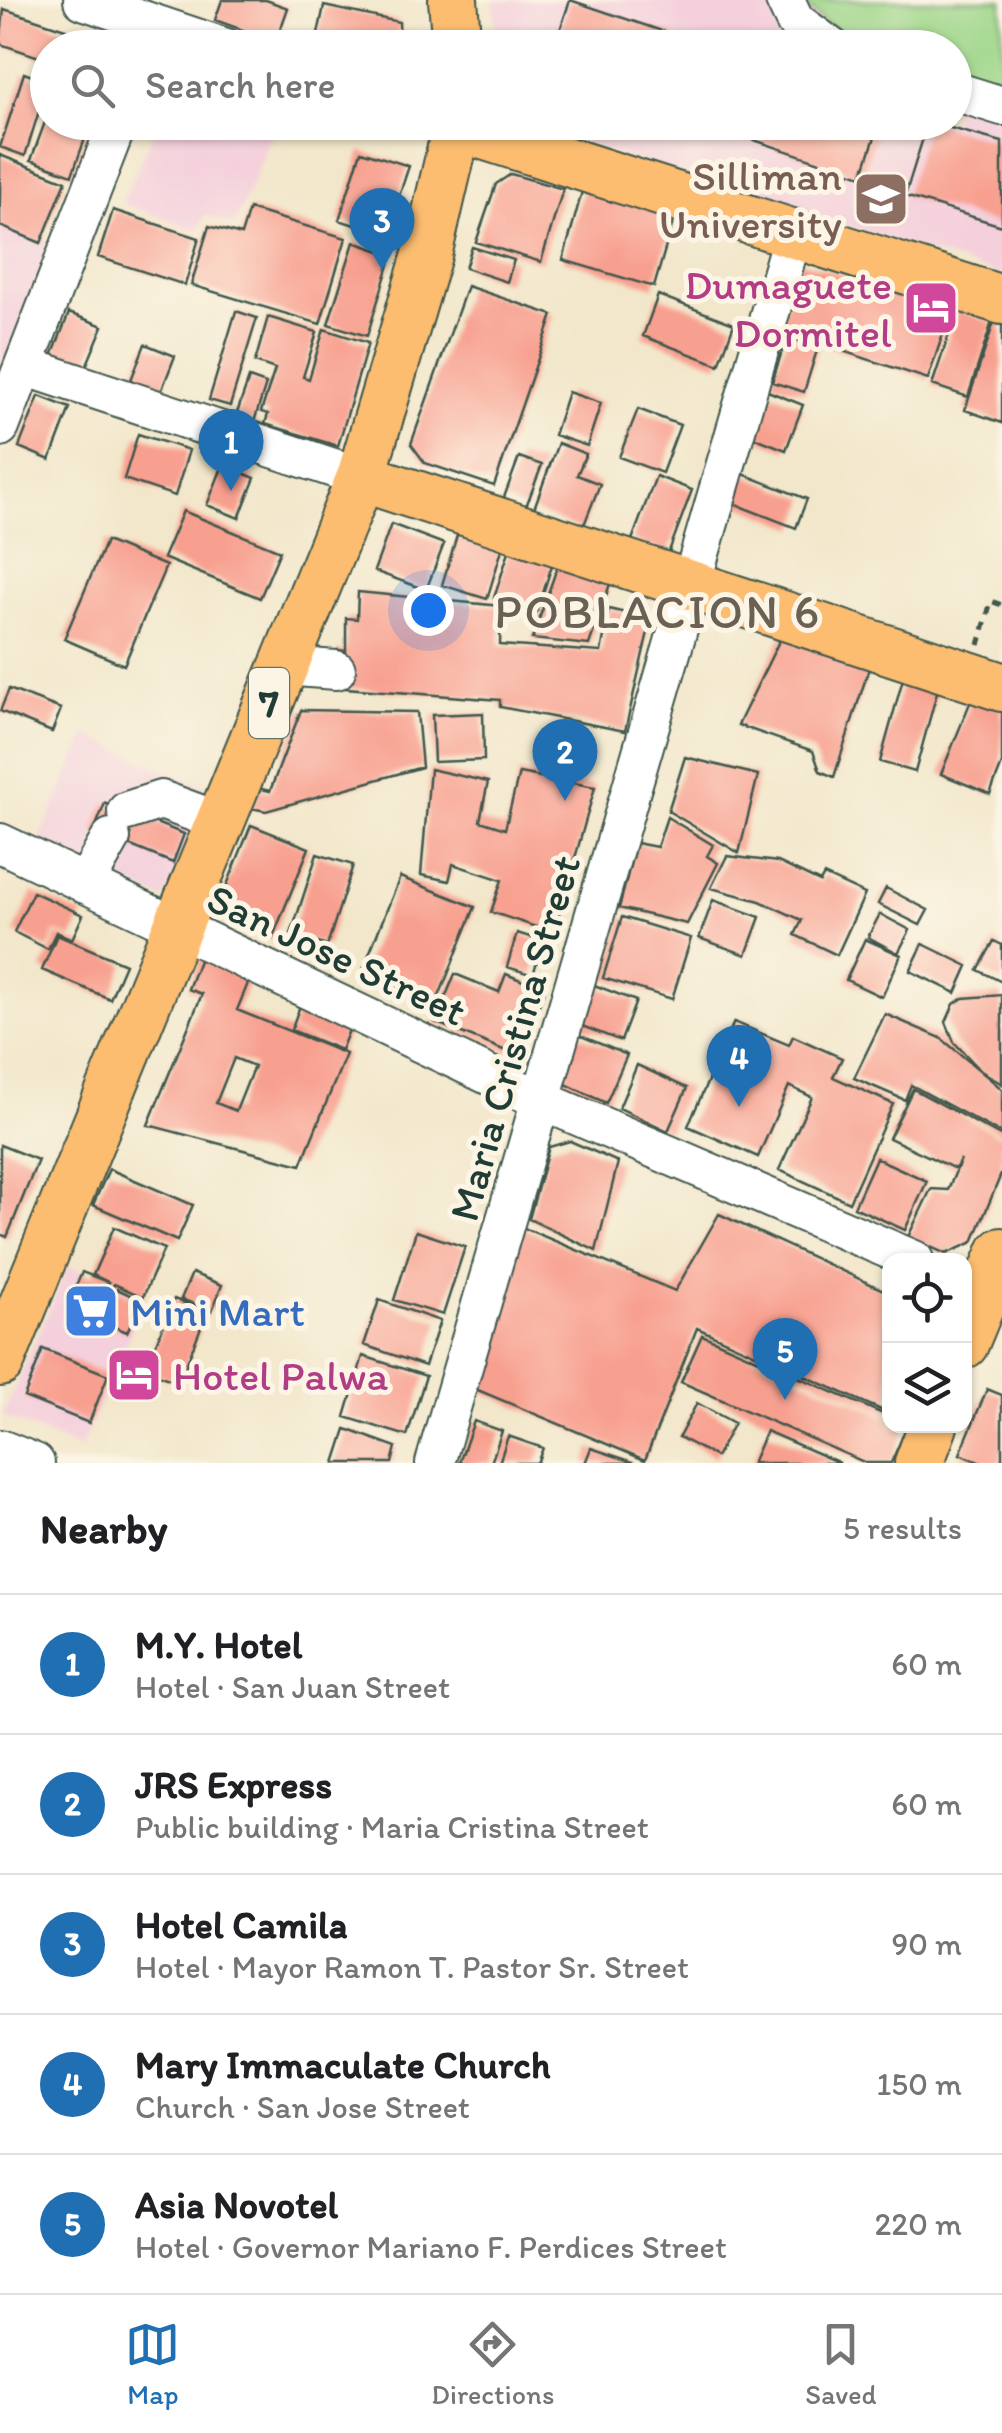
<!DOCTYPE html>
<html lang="en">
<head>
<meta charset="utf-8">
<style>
	body { margin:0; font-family:Itim,sans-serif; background:#f6f6f6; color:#202124 }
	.controls { position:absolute; right:30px; bottom:30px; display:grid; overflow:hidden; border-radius:20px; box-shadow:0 2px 8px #0004 }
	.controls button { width:90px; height:90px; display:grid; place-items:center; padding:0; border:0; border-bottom:2px solid #e0e0e0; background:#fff; color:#202124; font:50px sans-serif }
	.you { position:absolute; left:428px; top:610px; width:35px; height:35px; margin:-25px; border:8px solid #fff; border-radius:50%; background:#1a73e8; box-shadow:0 0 0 15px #1a73e833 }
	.badge { display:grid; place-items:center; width:65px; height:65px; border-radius:50%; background:#1f6fb2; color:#fff; font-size:32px; font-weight:700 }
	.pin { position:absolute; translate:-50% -82px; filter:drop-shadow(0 2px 5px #0008) }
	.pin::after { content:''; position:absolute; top:52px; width:35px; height:30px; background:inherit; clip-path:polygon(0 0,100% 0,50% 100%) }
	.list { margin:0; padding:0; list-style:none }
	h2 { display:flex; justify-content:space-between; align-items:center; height:130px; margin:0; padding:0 40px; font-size:42px }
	h2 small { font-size:32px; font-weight:400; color:#757577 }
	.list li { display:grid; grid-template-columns:65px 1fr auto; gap:30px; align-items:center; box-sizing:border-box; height:140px; padding:0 40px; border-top:2px solid #e0e0e0 }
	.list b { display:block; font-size:38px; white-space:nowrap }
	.list p { margin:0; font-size:32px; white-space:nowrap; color:#757577 }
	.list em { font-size:32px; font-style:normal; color:#757577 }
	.icon { flex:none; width:55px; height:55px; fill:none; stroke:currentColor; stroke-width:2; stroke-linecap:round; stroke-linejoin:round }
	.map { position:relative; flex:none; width:1002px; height:1463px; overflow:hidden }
	.search { position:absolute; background:#fff; box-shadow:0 2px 8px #0004; left:30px; right:30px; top:30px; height:110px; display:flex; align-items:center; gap:25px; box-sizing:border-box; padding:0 35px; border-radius:55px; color:#757577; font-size:38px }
	.sheet { height:830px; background:#fff }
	nav { display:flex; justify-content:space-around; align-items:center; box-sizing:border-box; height:140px; border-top:2px solid #e0e0e0; background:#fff; font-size:28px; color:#757577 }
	nav a { display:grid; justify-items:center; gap:5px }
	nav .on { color:#1f6fb2 }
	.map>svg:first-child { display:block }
	.built { fill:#f4cfdc }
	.green { fill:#9dd689; stroke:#5e8a5e; stroke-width:2.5 }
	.building { fill:#f8a090; fill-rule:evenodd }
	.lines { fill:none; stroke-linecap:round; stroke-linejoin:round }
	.minor-casing { stroke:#3f564b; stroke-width:42 }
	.major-casing { stroke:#3f564b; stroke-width:52 }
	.path { stroke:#3f564b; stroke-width:5; stroke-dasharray:8 8; stroke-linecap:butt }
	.minor { stroke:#fff; stroke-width:38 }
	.major { stroke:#fcbd6f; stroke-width:48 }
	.labels { text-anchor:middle; stroke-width:10; stroke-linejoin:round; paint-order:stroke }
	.shield { fill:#fcf5e5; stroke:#617469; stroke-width:2.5 }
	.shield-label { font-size:40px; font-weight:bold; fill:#1f3d34 }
	.education-label { font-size:42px; fill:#785e54; stroke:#fcf5e5; text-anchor:end }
	.hotel-label { font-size:42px; fill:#b23c85; stroke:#fcf5e5; text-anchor:end }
	.street-label { font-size:42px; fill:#1f3d34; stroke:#fcf5e5 }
	.shop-label { font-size:42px; fill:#366cbe; stroke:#fcf5e5; text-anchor:start }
	.quarter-label { font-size:48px; letter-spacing:2.5px; fill:#6b6054; stroke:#fcf5e5 }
</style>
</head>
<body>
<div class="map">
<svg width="1002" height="1463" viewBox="0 0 1002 1463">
	<rect width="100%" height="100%" fill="#fcf5e5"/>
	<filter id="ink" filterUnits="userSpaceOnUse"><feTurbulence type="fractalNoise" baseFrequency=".01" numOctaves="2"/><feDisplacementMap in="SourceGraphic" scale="20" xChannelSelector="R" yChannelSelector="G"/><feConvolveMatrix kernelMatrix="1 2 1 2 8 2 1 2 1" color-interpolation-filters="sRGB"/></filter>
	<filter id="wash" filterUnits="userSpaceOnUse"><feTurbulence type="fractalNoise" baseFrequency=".0048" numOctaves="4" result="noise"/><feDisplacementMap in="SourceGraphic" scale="40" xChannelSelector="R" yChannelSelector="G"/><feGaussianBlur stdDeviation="2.25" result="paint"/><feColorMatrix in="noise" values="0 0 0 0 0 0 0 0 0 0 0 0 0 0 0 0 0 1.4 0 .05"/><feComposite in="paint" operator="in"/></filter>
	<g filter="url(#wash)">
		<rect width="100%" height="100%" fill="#f2e7cb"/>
		<path class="built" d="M493 0H1002V275L517 123 954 122V48L498 47Z
			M158 122 277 123 234 226 205 215 198 231 122 203Z
			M0 221 52 242 0 379Z
			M86 735 212 791 164 899 38 843Z
			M68 1266 145 1299 80 1449 3 1416Z"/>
		<path class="green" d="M799 0H1002V89L955 75 954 48C875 47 861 57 799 0Z"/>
		<g id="blocks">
			<path class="building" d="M222 0H266L288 8 276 42 215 20Z
				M570 0 674 35 670 48H554Z
				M324 6 399 22 400 48H315Z
				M4 9 120 47V48H48V60L0 44Z
				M24 73 48 82 25 156 0 147Z
				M45 122H91L72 175 31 160Z
				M700 122H880L862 176Z
				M928 122 1002 142V226L905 196Z
				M361 151 409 166 386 235 339 220Z
				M0 155 66 181 41 243 0 226Z
				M511 174 563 189 541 262 476 242 496 184Z
				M583 188 675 215 654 287 563 260Z
				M249 209 346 238 320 324 191 285 209 226 241 235Z
				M113 210 199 238 185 285 98 257Z
				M354 242 392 255 367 336 328 324Z
				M472 247 514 260 507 282 465 268Z
				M800 261 951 310 928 379 778 330Z
				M467 286 553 315 494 486 425 463 411 444Z
				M658 295 734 324 719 365 643 336Z
				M957 310 992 322 968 397 932 385Z
				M236 311 257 318 230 406 209 400Z
				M69 313 103 326 83 374 50 361Z
				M268 317 317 332 303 377 309 379 324 329 368 343 338 446 265 424 268 414 261 412 275 369 255 362Z
				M994 322 1002 325V423L965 410Z
				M787 336 818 347 804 392 772 382Z
				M145 344 175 356 159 397 129 385Z
				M249 378 266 384 254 422 236 416Z
				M765 390 803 405 786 450 748 435Z
				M568 392 601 403 587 446 554 435Z
				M39 396 70 408 50 460 19 447Z
				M638 409 680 425 662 473 619 457Z
				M138 434 189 450 175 496 124 479Z
				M558 443 586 454 577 475 600 484 582 530 533 511Z
				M519 457 542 465 525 509 503 500Z
				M223 465 255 478 239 518 207 505Z
				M743 474 807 499 796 528 732 503Z
				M656 476 692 490 668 554 632 540Z
				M183 511 280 551 260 598 163 558Z
				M391 524 444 544 426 590 374 571Z
				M458 532 503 546 487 599 442 585Z
				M106 541 166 566 124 665 64 639Z
				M509 551 552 565 537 612 494 598Z
				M558 565 610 584 589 645 532 639Z
				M358 592 501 606 500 645 601 652 609 609 651 619 625 731 500 707V700L333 687 338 650 346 651V618L357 619Z
				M784 631 872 659 834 777 820 771 813 751 738 725Z
				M904 675 939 685 915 772 880 762Z
				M9 689 61 709 52 732 0 711Z
				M974 693 1002 704V764L990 794 941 774Z
				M301 710 417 712 422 767 266 811 251 808 257 788 270 791Z
				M483 713 484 760 434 762 432 715Z
				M685 757 758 775 739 853 668 811Z
				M430 769 488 782 480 821 505 829 519 773 595 787 554 933 491 912 502 880 453 864 449 881 421 875Z
				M105 803 184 834 173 863 94 831Z
				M667 817 713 845 707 856 718 863 687 924 619 908 636 843 657 847Z
				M251 825 309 848 272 939 215 915Z
				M317 854 353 865 327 946 291 934Z
				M727 856 778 862 820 882 824 875 865 894 837 955 795 935 802 920 760 901 711 888Z
				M400 877 475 907 436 1004 361 974Z
				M886 888 928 910 920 925 878 904Z
				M33 892 83 915 72 939 56 932 48 949 14 932Z
				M713 900 760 917 746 955 699 938Z
				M880 914 910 930 898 953 868 937Z
				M622 917 691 938 672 999 603 978Z
				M517 933 543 941 533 975 507 967Z
				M57 935 125 964 110 999 42 970Z
				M865 939 901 955 882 997 846 980Z
				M994 941 1002 945V982L978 970Z
				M923 944 968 966 956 993 910 971Z
				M201 955 251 976 237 1010 346 1054 301 1165 148 1125 202 994 188 989ZM234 1058 254 1066 236 1111 216 1103Z
				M455 974 499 992 506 974 545 990 518 1056 435 1022Z
				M589 983 636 1001 621 1041 574 1023Z
				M1002 995V1084L981 1071 954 1042 946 1022 954 1004 963 998Z
				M301 1003 352 1023 341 1050 291 1030Z
				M885 1014 941 1038 1002 1089V1134L911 1085 905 1100 854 1078Z
				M734 1022 789 1045 793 1036 842 1058 833 1077 893 1104 849 1202 779 1170 812 1097 789 1086 758 1157 688 1126Z
				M574 1033 627 1055 606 1103 555 1079Z
				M637 1065 687 1088 668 1131 619 1108Z
				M913 1089 1002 1137V1172L973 1242 946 1254 908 1237 931 1189 948 1190 961 1159 955 1169 889 1138Z
				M570 1141 618 1162 596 1251 529 1219 549 1147Z
				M0 1145 38 1160 7 1237 0 1234Z
				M876 1158 927 1181 905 1230 854 1207Z
				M109 1169 193 1205 177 1241 93 1205Z
				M719 1214 890 1293V1414L697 1328 645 1460 468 1386 519 1226 675 1291Z
				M114 1227 164 1249 143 1297 114 1284 100 1321 67 1308 82 1272 110 1283 93 1275Z
				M416 1231 465 1247 443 1315 394 1300Z
				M192 1273 222 1285 212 1311 181 1299Z
				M117 1289 141 1300 127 1332 103 1322Z
				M174 1299 207 1312 179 1383 145 1370Z
				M379 1300 440 1321 425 1366 364 1345Z
				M702 1335 890 1417V1426H907L891 1463H866L681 1382Z
				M43 1349 108 1375 89 1423 24 1397Z
				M363 1356 426 1376 407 1436 345 1417Z
				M987 1389 1002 1395V1463H981L960 1454Z
				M697 1403 734 1423 716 1457 679 1437Z
				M474 1421 502 1431 491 1463H459Z
				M346 1429 396 1447 392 1463H335Z
				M766 1431 840 1463H752Z
				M508 1436 543 1448 537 1463H499Z
				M591 1448 633 1462V1463H585Z"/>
		</g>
	</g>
	<g filter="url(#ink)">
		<use href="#blocks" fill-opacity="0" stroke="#3f564b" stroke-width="2.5"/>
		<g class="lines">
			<g class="minor-casing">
				<path id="minor" d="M83 0 226 48
					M785 0 795 21 832 48
					M954 91 1002 106
					M24 366 361 477
					M0 427 118 122
					M283 666 336 670
					M127 811 161 800 221 822
					M0 843 543 1101 914 1260
					M85 884 111 838
					M0 1449 35 1463
					M435 1463 793 234"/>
			</g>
			<g class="major-casing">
				<path id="major" d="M453 0 457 48
					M458 127 1002 300
					M361 477 1002 687
					M964 1344 1002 1252
					M0 1362 361 477 427 255 458 122
					M919 1463 933 1426"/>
			</g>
			<path class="path" d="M979 645 991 601 1002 605"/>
			<use href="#minor" class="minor"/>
			<use href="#major" class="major"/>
		</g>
	</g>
	<defs>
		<g id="university-square" transform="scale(2.875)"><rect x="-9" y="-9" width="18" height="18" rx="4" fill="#8d6e63" stroke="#fcf5e5"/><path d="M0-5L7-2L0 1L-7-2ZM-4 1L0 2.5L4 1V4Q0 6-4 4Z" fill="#fff"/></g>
		<g id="hotel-square" transform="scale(2.875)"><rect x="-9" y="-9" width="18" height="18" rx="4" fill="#d1479c" stroke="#fcf5e5"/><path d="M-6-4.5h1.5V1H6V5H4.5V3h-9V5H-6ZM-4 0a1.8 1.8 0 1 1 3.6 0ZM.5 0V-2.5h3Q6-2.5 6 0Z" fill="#fff"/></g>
		<g id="supermarket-square" transform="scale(2.875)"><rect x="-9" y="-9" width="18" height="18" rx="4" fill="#3f7fe0" stroke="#fcf5e5"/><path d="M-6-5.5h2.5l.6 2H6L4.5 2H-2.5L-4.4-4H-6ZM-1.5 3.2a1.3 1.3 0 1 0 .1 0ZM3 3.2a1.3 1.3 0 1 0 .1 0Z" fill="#fff"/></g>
	</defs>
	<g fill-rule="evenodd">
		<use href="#university-square" x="881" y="199"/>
		<use href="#hotel-square" x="931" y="308"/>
		<use href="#supermarket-square" x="91" y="1311"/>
		<use href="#hotel-square" x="134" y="1375"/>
	</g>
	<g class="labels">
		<rect class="shield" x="249" y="668" width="40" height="70" rx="8"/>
		<g class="shield-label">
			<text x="269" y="717">7</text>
		</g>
		<g class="education-label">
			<text x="842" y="190">Silliman<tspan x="842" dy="48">University</tspan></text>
		</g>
		<g class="hotel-label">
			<text x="892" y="299">Dumaguete<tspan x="892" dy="48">Dormitel</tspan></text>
			<text x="173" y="1390" text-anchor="start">Hotel Palwa</text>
		</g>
		<g class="street-label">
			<text transform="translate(337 954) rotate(25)" y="15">San Jose Street</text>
			<text transform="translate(514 1038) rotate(-74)" y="15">Maria Cristina Street</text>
		</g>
		<g class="shop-label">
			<text x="130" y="1326">Mini Mart</text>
		</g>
		<g class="quarter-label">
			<text x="658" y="628">POBLACION 6</text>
		</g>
	</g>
</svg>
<div class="controls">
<button><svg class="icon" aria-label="locate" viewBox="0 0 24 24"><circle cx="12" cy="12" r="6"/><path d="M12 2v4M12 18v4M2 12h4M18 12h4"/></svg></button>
<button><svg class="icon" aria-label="layers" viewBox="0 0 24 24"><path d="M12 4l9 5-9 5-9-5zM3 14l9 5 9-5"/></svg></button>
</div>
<div class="you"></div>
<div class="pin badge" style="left:231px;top:491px">1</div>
<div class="pin badge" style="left:565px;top:801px">2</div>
<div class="pin badge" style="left:382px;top:270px">3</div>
<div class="pin badge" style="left:739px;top:1107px">4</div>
<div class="pin badge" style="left:785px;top:1400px">5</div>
<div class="search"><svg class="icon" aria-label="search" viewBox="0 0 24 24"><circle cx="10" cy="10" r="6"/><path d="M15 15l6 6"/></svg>Search here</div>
</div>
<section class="sheet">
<h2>Nearby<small>5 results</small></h2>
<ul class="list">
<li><span class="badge">1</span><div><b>M.Y. Hotel</b><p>Hotel · San Juan Street</p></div><em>60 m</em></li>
<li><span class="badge">2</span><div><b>JRS Express</b><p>Public building · Maria Cristina Street</p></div><em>60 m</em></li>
<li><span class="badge">3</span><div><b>Hotel Camila</b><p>Hotel · Mayor Ramon T. Pastor Sr. Street</p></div><em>90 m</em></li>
<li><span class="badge">4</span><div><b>Mary Immaculate Church</b><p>Church · San Jose Street</p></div><em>150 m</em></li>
<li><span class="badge">5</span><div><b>Asia Novotel</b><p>Hotel · Governor Mariano F. Perdices Street</p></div><em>220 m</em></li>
</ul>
</section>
<nav>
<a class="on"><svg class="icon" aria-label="map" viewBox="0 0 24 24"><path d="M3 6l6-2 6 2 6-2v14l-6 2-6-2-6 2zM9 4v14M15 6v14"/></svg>Map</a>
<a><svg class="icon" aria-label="directions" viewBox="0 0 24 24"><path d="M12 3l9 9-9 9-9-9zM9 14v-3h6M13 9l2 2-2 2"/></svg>Directions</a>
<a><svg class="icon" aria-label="saved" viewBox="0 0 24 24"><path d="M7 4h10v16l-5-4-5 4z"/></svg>Saved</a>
</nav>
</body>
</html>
